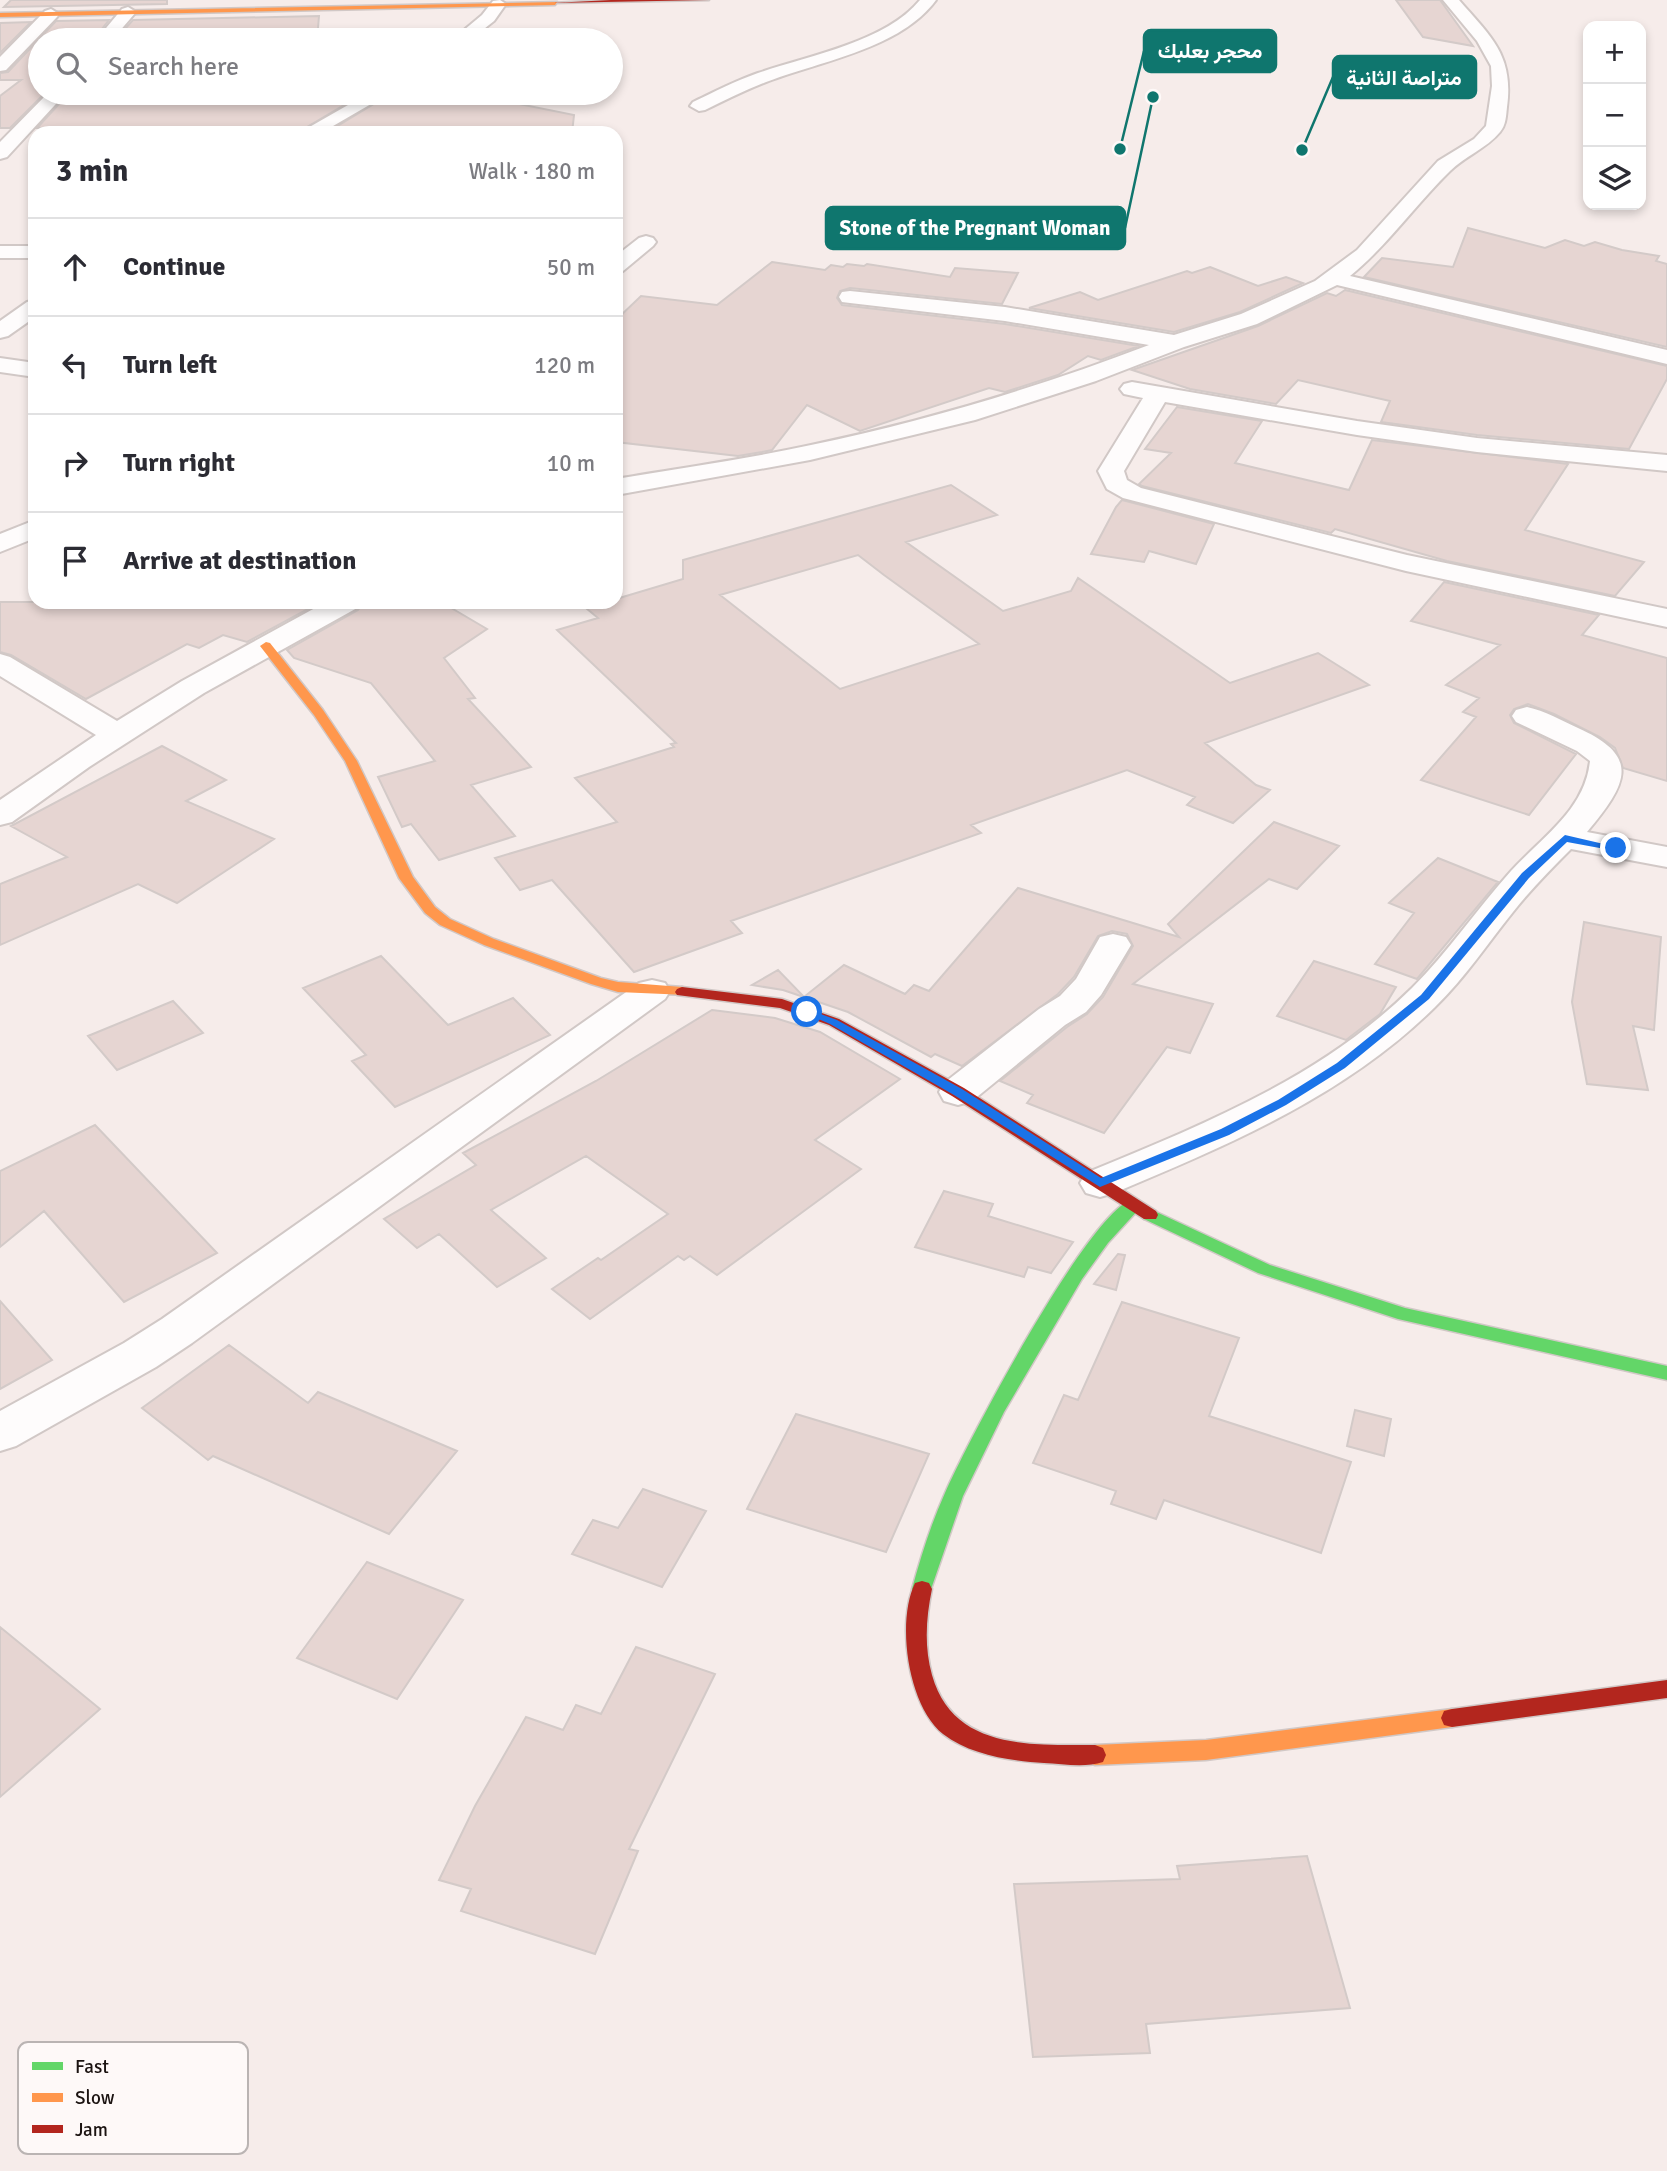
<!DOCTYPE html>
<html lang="en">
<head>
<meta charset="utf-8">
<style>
	body { margin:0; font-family:Signika,Vazirmatn,sans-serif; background:#f2f2f3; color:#2b2b33 }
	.controls { position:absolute; right:21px; top:21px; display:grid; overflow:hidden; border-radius:14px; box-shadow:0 4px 10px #0003 }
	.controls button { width:63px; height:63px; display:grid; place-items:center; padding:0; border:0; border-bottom:2px solid #e1e1e2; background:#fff; color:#2b2b33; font:35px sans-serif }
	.stop { position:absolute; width:21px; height:21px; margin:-16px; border:5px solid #1a73e8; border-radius:50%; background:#fff }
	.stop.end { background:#1a73e8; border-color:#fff; box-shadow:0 2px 7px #0008 }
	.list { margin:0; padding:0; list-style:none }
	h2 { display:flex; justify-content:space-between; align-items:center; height:91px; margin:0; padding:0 28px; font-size:30px }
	h2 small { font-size:23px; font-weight:400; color:#7c7c81 }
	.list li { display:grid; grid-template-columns:46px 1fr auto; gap:21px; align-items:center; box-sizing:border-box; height:98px; padding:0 28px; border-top:2px solid #e1e1e2 }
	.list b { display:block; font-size:26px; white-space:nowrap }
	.list em { font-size:23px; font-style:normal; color:#7c7c81 }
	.icon { flex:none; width:38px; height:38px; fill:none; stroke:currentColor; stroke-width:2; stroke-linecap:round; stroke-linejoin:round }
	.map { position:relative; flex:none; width:1667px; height:2171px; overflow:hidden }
	.search { position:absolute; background:#fff; box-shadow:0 4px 10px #0003; left:28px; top:28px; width:595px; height:77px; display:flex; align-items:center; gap:18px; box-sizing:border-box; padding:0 24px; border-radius:38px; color:#7c7c81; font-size:26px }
	.panel { position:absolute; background:#fff; box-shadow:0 4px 10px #0003; left:28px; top:126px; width:595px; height:483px; border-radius:21px }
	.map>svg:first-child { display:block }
	.building { fill:#e6d5d2; stroke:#d3cac8; stroke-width:2; fill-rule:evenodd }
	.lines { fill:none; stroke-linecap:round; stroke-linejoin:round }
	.street-casing { stroke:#d1c8c6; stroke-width:4 }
	.fast-casing { stroke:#d1c8c6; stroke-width:3 }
	.slow-casing { stroke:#d1c8c6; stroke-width:3 }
	.jam-casing { stroke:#d1c8c6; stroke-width:3 }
	.street { fill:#fefcfc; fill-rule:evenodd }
	.fast { fill:#63d668; fill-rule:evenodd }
	.slow { fill:#ff974d; fill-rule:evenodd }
	.jam { fill:#b3261e; fill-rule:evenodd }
	.route { fill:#1a73e8 }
	.key { fill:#fef9f8; stroke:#bab4b3; stroke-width:2 }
	.key-label { font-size:19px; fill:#1b1311 }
	.leader { fill:none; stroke:#0f766e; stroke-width:2.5 }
	.callout-dot { fill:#0f766e; stroke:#fef9f8; stroke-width:2.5 }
	.callout { fill:#0f766e; stroke:#0f766e; stroke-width:2.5 }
	.callout-label { font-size:21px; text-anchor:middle; font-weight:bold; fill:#fff }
</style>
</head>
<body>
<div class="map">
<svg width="1667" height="2171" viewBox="0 0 1667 2171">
	<rect width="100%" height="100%" fill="#f6ecea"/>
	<path class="building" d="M11 0H167V4L4 7Z
		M1396 0H1440L1473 46 1423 37Z
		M319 16 317 40H115L133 20Z
		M109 20 93 40H40V93H45L10 128H0V96L21 80H0V73L8 72 56 21Z
		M31 22 0 53V23Z
		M69 93H364L297 133H38L43 128H37Z
		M392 93H464L574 115 572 133H326Z
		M1468 228 1545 248 1565 240 1584 246 1595 242 1622 250 1659 256 1656 261 1667 264V347L1364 277 1382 258 1453 267Z
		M772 262 825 270 831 265 843 267 847 264 864 266 867 264 950 277 955 268 1018 273 1002 304 850 288 840 291 837 298 842 305 1005 324 1139 346 1101 360 1088 356 1058 375 1005 392 989 388 860 431 807 405 772 450 762 452 738 456 616 442V320L641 296 717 305Z
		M1210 267 1258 286 1286 277 1303 283 1240 312 1174 332 1029 308 1080 292 1098 300 1187 271 1192 273Z
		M1345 290 1667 366V379L1629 449 1477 435 1381 422 1390 401 1298 380 1276 404 1190 389 1132 370 1258 326 1327 293 1336 296Z
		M1177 407 1262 421 1235 463 1349 490 1372 440 1568 464 1525 530 1644 562 1615 596 1447 561 1335 529 1331 533 1142 486 1139 484 1171 453 1145 449Z
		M951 485 997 515 906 542 1003 611 1071 591 1078 578 1230 683 1318 653 1369 685 1205 743 1256 785 1270 790 1233 823 1187 805 1195 797 1127 770 971 825 981 833 731 921 742 933 634 972 552 880 520 890 495 858 617 822 575 778 674 747 671 744 676 743 557 630 598 618 586 608 616 602V599L683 579V560ZM858 555 884 575 979 644 840 689 720 595Z
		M1122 500 1214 524 1196 564 1149 551 1144 562 1091 554 1116 507Z
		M1444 582 1599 615 1582 635 1667 658V781L1623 768 1615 748 1600 737 1554 714 1528 704 1514 709 1510 715 1514 723 1576 754 1529 815 1421 780 1476 717 1463 712 1479 698 1446 685 1500 645 1411 621Z
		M0 602H321L247 642 223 635 199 648 187 644 86 699 11 655 0 652Z
		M364 602H441L487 629 444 658 475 698 468 699 531 767 471 785 515 836 439 860 411 824 402 827 378 777 435 761 371 683 294 658 287 650 358 610Z
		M162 746 226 780 186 801 274 839 177 903 138 884 0 945V884L67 857 11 826Z
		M1274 822 1339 846 1297 889 1269 879 1133 984 1213 1004 1190 1053 1167 1047 1104 1133 1027 1103 1033 1095 1000 1081 1067 1027 1087 1014 1103 997 1133 946 1127 934 1112 931 1098 936 1074 977 1058 994 962 1066 935 1054 931 1057 848 1012 783 990 752 985 778 970 804 997 844 965 905 994 914 985 929 991 1018 888 1179 937 1168 924Z
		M1438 858 1498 882 1417 979 1375 964 1414 913 1389 903Z
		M1584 922 1661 937 1654 1030 1633 1026 1648 1090 1587 1084 1572 1002Z
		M381 956 448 1025 513 998 550 1035 395 1107 352 1061 366 1055 303 988Z
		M1314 961 1396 987 1380 1014 1346 1040 1277 1016Z
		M173 1001 203 1033 117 1070 88 1036Z
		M712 1010 775 1018 820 1032 900 1079 815 1140 861 1169 717 1275 690 1256 684 1260 678 1256 590 1319 552 1289 598 1258 601 1260 668 1214 586 1156 491 1210 546 1258 497 1287 439 1234 417 1248 384 1219 476 1165 463 1153 596 1081Z
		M95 1125 217 1253 124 1302 44 1211 0 1247V1171Z
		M944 1191 993 1204 988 1216 1073 1242 1051 1273 1028 1267 1024 1277 915 1247Z
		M1118 1254 1125 1255 1116 1290 1094 1284Z
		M0 1301 52 1360 0 1389Z
		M1122 1302 1239 1338 1209 1416 1351 1462 1321 1553 1164 1500 1156 1519 1111 1504 1116 1491 1033 1463 1064 1395 1078 1400Z
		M229 1345 308 1403 318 1392 457 1451 389 1534 213 1456 208 1460 142 1408Z
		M1355 1410 1391 1419 1384 1456 1347 1446Z
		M796 1414 929 1454 886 1552 747 1509Z
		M643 1489 706 1511 662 1587 572 1554 593 1520 618 1528Z
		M367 1562 463 1600 397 1699 297 1658Z
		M0 1627 100 1709 0 1797Z
		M636 1647 715 1674 629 1849 638 1851 595 1954 461 1911 471 1889 439 1880 475 1806 526 1717 563 1730 576 1705 601 1714Z
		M1307 1856 1350 2008 1146 2024 1150 2053 1033 2057 1014 1884 1180 1879 1177 1866Z"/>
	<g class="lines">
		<g class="street-casing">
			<path id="street" d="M920 0H936C901 48 822 61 769 81 747 89 726 100 705 110L699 111 690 106 693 102C714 92 735 81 758 73 807 56 886 42 920 0Z
				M1443 0H1459C1491 37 1514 55 1507 107 1506 116 1506 125 1500 132 1486 149 1465 156 1450 171 1415 205 1388 245 1350 276L1667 350V364L1337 285 1257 324 1184 347 1096 381 975 420 810 460 616 495V479C681 468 747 459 811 445 926 421 1039 387 1149 345L1005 321 850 303 842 302 839 297 842 292 850 291 1005 307 1174 335 1241 314 1315 281 1357 250 1438 161 1474 139 1486 126 1492 86 1491 66 1477 41Z
				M493 1 500 0 506 4 494 21 470 40H452L482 15Z
				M128 7 136 12 112 40H96L122 9Z
				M51 9 59 14 57 17 6 70 0 71V57L45 11Z
				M48 93H66L7 157 0 159V142Z
				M369 93H390L321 133H299Z
				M646 236 653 238 656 242 653 246 623 271 616 273V256L639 238Z
				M0 246H35V258H0Z
				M35 300V317L8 336 0 338V321L27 302Z
				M0 358 35 363V377L0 372Z
				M1132 382 1357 421 1477 438 1667 455V471L1477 452 1357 435 1165 402 1124 471 1127 480 1141 488 1407 555 1667 609V627L1406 571 1123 498 1107 489 1098 471 1143 398 1124 394 1120 389 1124 384Z
				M35 520V538L0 552V534Z
				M326 602H361L357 608 204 693 89 767 12 822 0 825V800L96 735 0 676V654L10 657 117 721 182 681Z
				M1527 707C1545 711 1561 720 1578 728 1643 757 1626 785 1587 832L1667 847V867L1571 849C1551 869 1531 889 1513 912 1488 943 1465 978 1435 1007 1345 1096 1230 1144 1114 1193L1100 1197 1086 1193 1080 1183 1086 1173C1202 1125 1321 1078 1412 988 1448 952 1477 909 1511 871 1542 837 1585 810 1590 761L1577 751 1516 722 1512 716 1516 710Z
				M1113 934 1126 937 1131 945 1101 995 1086 1012 1065 1025 972 1101 958 1105 944 1101 939 1092 944 1083 1039 1009 1060 996 1076 979 1100 937Z
				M652 980 665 983 670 991 665 999 192 1343 156 1367 16 1446 0 1451V1411L124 1343 162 1319 639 983Z"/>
		</g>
		<g class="fast-casing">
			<path id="fast" d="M1133 1199 1139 1201 1141 1205 1139 1209 1108 1243 1082 1279 1004 1412 963 1496 929 1595 922 1597 915 1595 912 1589C921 1556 931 1524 945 1493 967 1443 1088 1212 1133 1199Z
				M1150 1209 1270 1265 1405 1308 1667 1366V1380L1398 1319 1258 1273 1144 1219 1142 1215 1144 1211Z"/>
		</g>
		<g class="slow-casing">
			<path id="slow" d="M557 2 555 5 0 17V13Z
				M266 642 270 643 323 710 357 761 413 877 435 907 450 919 494 939 601 978 618 982 682 987 687 989 689 992 687 995 618 992 591 984 484 945 440 925 425 913 399 878 345 761 314 715 260 646Z
				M1452 1709 1460 1711 1463 1718 1460 1725 1452 1727 1206 1760 1095 1765 1087 1762 1084 1755 1087 1748 1095 1745 1206 1740Z"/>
		</g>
		<g class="jam-casing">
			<path id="jam" d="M611 0H709L552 3Z
				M682 987 782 999 839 1019 964 1088 1156 1211 1158 1215 1156 1219H1144L952 1096 829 1025 780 1008 677 995 675 992 677 989Z
				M922 1581 929 1583 932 1589C926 1618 924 1646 932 1675 953 1750 1031 1745 1095 1745L1103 1748 1106 1755 1103 1762C1085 1768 1063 1764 1044 1763 1011 1761 970 1755 943 1734 908 1706 896 1622 915 1583Z
				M1667 1680V1698L1452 1727 1444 1725 1441 1718 1444 1711 1452 1709Z"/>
		</g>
		<use href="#street" class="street"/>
		<use href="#fast" class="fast"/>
		<use href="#slow" class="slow"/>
		<use href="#jam" class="jam"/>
	</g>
	<path class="route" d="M1565 835 1621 848 1616 851 1567 842 1529 878 1429 999 1345 1068 1286 1105 1229 1135 1100 1187 954 1095 830 1024 802 1012 807 1009 837 1020 962 1089 1101 1178 1221 1129 1278 1100 1337 1063 1421 995 1522 873Z"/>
	<rect x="18" y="2042" width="230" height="112" rx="10" class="key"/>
	<rect x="32" y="2062" width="31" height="8" fill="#63d668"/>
	<rect x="32" y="2093" width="31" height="9" fill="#ff974d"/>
	<rect x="32" y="2125" width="31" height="8" fill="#b3261e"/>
	<g class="key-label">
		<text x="75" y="2073">Fast</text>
		<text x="75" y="2104">Slow</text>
		<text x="75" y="2136">Jam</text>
	</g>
	<path class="leader" d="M1120 149L1144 51M1302 150L1333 77M1153 97L1125 228"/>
	<g class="callout-dot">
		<circle cx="1120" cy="149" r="7"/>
		<circle cx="1302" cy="150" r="7"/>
		<circle cx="1153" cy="97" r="7"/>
	</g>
	<g class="callout">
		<rect x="1144" y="30" width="132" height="42" rx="7"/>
		<rect x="1333" y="56" width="143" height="42" rx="7"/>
		<rect x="826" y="207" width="299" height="42" rx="7"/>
	</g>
	<g class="callout-label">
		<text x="1210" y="58">محجر بعلبك</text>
		<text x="1404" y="85">متراصة الثانية</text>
		<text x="975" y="235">Stone of the Pregnant Woman</text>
	</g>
</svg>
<div class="controls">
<button>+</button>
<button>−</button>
<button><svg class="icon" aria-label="layers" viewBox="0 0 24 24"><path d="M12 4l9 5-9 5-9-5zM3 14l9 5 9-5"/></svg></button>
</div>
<div class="stop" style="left:807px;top:1012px"></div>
<div class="stop end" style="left:1616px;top:848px"></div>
<div class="search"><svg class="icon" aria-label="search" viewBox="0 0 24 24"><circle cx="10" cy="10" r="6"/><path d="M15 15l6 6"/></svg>Search here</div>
<section class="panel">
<h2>3 min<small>Walk · 180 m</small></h2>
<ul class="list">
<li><svg class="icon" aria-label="ahead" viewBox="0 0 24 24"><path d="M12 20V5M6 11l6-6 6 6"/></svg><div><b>Continue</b></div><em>50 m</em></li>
<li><svg class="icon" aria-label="left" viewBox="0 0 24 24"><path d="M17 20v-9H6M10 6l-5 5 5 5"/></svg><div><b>Turn left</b></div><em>120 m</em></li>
<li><svg class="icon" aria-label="right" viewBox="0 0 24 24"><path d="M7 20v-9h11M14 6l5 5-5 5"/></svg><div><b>Turn right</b></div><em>10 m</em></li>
<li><svg class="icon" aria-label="arrive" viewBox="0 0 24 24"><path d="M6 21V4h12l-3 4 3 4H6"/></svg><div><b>Arrive at destination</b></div></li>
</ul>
</section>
</div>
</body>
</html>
